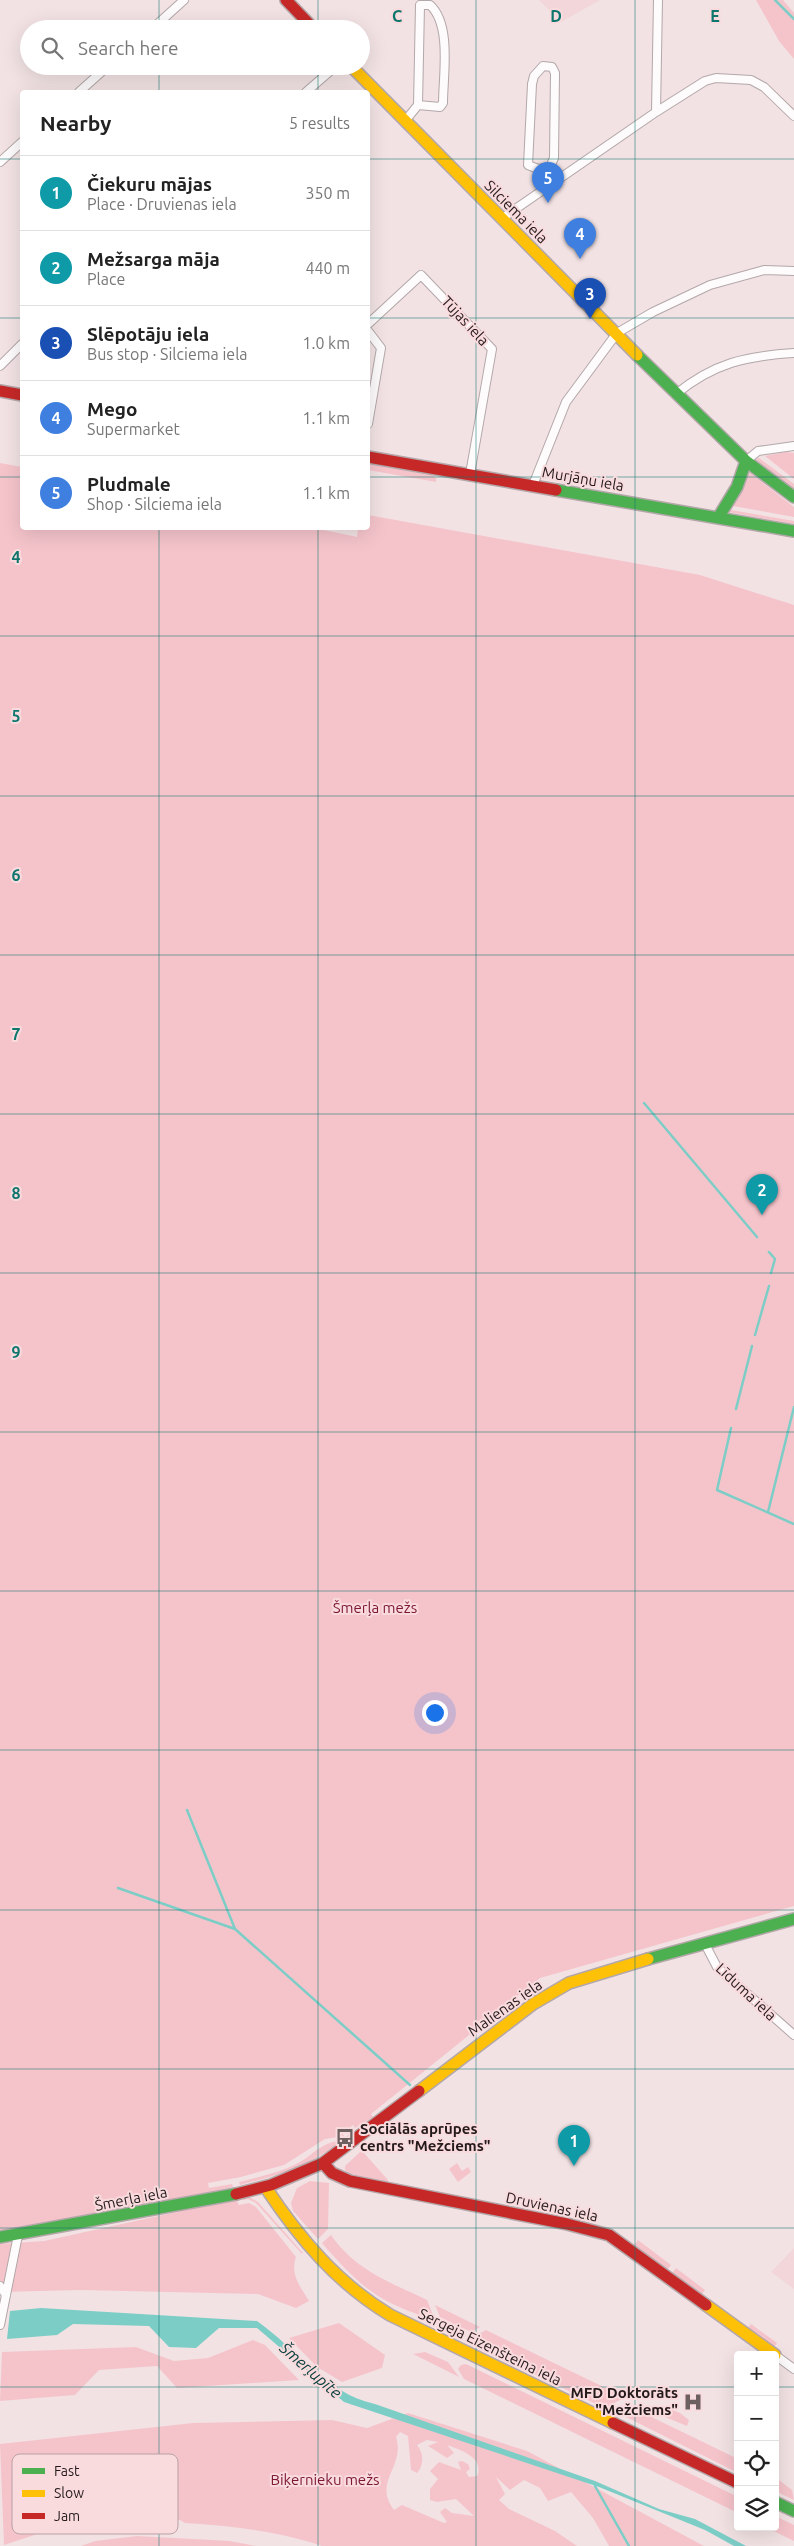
<!DOCTYPE html>
<html lang="en">
<head>
<meta charset="utf-8">
<style>
	body { margin:0; font-family:Ubuntu,sans-serif; background:#f2f2f2; color:#222 }
	.controls { position:absolute; right:15px; bottom:15px; display:grid; overflow:hidden; border-radius:5px; box-shadow:0 5px 20px #0002 }
	.controls button { width:45px; height:45px; display:grid; place-items:center; padding:0; border:0; border-bottom:1px solid #e0e0e0; background:#fff; color:#222; font:25px sans-serif }
	.you { position:absolute; left:434px; top:1712px; width:18px; height:18px; margin:-12px; border:4px solid #fff; border-radius:50%; background:#1a73e8; box-shadow:0 0 0 8px #1a73e833 }
	.badge { display:grid; place-items:center; width:32px; height:32px; border-radius:50%; background:#6c6061; color:#fff; font-size:16px; font-weight:700 }
	.pin { position:absolute; translate:-50% -41px; filter:drop-shadow(0 1px 2px #0008) }
	.pin::after { content:''; position:absolute; top:26px; width:18px; height:15px; background:inherit; clip-path:polygon(0 0,100% 0,50% 100%) }
	.list { margin:0; padding:0; list-style:none }
	h2 { display:flex; justify-content:space-between; align-items:center; height:65px; margin:0; padding:0 20px; font-size:21px }
	h2 small { font-size:16px; font-weight:400; color:#767676 }
	.list li { display:grid; grid-template-columns:32px 1fr auto; gap:15px; align-items:center; box-sizing:border-box; height:75px; padding:0 20px; border-top:1px solid #e0e0e0 }
	.list b { display:block; font-size:19px; white-space:nowrap }
	.list p { margin:0; font-size:16px; white-space:nowrap; color:#767676 }
	.list em { font-size:16px; font-style:normal; color:#767676 }
	.icon { flex:none; width:28px; height:28px; fill:none; stroke:currentColor; stroke-width:2; stroke-linecap:round; stroke-linejoin:round }
	.map { position:relative; flex:none; width:794px; height:2546px; overflow:hidden }
	.search { position:absolute; background:#fff; box-shadow:0 5px 20px #0002; left:20px; top:20px; width:350px; height:55px; display:flex; align-items:center; gap:12px; box-sizing:border-box; padding:0 18px; border-radius:28px; color:#767676; font-size:19px }
	.panel { position:absolute; background:#fff; box-shadow:0 5px 20px #0002; left:20px; top:90px; width:350px; height:440px; border-radius:5px }
	.map>svg:first-child { display:block }
	.built { fill:#f2d6d9 }
	.green { fill:#f5c4cb; fill-rule:evenodd }
	.water { fill:#7dcdc7 }
	.lines { fill:none; stroke-linecap:round; stroke-linejoin:round }
	.stream { stroke:#7dcdc7; stroke-width:2.5 }
	.street-casing { stroke:#b3a7a9; stroke-width:10 }
	.fast-casing { stroke:#b3a7a9; stroke-width:14 }
	.slow-casing { stroke:#b3a7a9; stroke-width:14 }
	.jam-casing { stroke:#b3a7a9; stroke-width:14 }
	.street { stroke:#fdfbfb; stroke-width:8 }
	.fast { stroke:#4caf50; stroke-width:11 }
	.slow { stroke:#ffc107; stroke-width:11 }
	.jam { stroke:#c62828; stroke-width:11 }
	.grid { fill:none; stroke:#0f766e; stroke-width:1; stroke-opacity:0.55 }
	.labels { text-anchor:middle; stroke-width:4; stroke-linejoin:round; paint-order:stroke }
	.street-label { font-size:15px; fill:#241a1b; stroke:#f9dbde }
	.park-label { font-size:15px; fill:#7d1633; stroke:#f9dbde }
	.poi-label { font-size:15px; font-weight:bold; fill:#241a1b; stroke:#f9dbde; text-anchor:start }
	.water-label { font-size:16px; font-style:italic; fill:#0b423f; stroke:#f9dbde }
	.key { fill:#f9dbde; stroke:#b9a1a4; stroke-width:1 }
	.key-label { font-size:14px; fill:#241a1b }
	.grid-label { font-size:16px; text-anchor:middle; font-weight:bold; fill:#0f766e; stroke:#f9dbde; stroke-width:4; stroke-linejoin:round; paint-order:stroke }
</style>
</head>
<body>
<div class="map">
<svg width="794" height="2546" viewBox="0 0 794 2546">
	<rect width="100%" height="100%" fill="#f2e2e4"/>
	<path class="built" d="M539 0H600L561 22Z
		M794 2248V2289L771 2272Z"/>
	<path class="green" d="M756 0H783L794 13V59L779 41Z
		M786 452 794 453V479L765 456Z
		M759 458 794 484V489L755 459Z
		M0 463 22 467V528H314L357 537 358 528H368V515L700 575 794 605V1906L540 1978 371 2114 373 2117 355 2128 353 2125 342 2133 344 2136 325 2139 284 2165 241 2177 208 2183 209 2188 232 2184 233 2187 14 2232H0Z
		M368 464 432 475 436 478V482L368 470Z
		M750 473 794 507V517L733 506 746 475Z
		M731 510 794 521V524L728 512Z
		M338 2141 339 2143C309 2166 276 2176 240 2185L239 2182C259 2177 282 2172 300 2162 313 2154 322 2143 338 2141Z
		M360 2152 364 2153 388 2180 387 2184 348 2173 345 2170V2166Z
		M457 2163 462 2171 468 2167 471 2172 458 2182 449 2169Z
		M310 2181 329 2183 328 2229 318 2239 293 2211 291 2203 297 2188Z
		M249 2197 258 2202 303 2253 302 2254 256 2203 248 2199 243 2200V2198Z
		M236 2199 239 2205 249 2203 256 2207 296 2257C290 2275 300 2286 309 2301L296 2308 258 2294 80 2290 0 2292V2244L44 2241Z
		M331 2235C356 2271 390 2282 427 2300L435 2320C379 2303 360 2287 322 2243Z
		M638 2240 671 2265 667 2270 634 2245Z
		M676 2268 705 2290 702 2294 672 2273Z
		M435 2305 480 2327 471 2332 440 2317Z
		M339 2323 385 2355 382 2368 342 2382 317 2367 289 2338Z
		M751 2324 777 2343 774 2347 747 2329Z
		M486 2330 616 2393 622 2399 604 2408 489 2352 472 2338Z
		M253 2340 265 2345 299 2380 177 2388 157 2366 99 2370 75 2395 0 2401 2 2352 136 2347 174 2361 208 2358Z
		M425 2352 448 2362 459 2377 413 2354Z
		M466 2364 738 2497V2513L464 2379 458 2369 461 2365Z
		M663 2406 680 2413 689 2420 687 2426 660 2415 658 2412Z
		M631 2407 738 2459V2473L624 2416V2408Z
		M408 2413 527 2451 704 2546H609L593 2518 571 2492 548 2501 540 2488 524 2480 510 2490 496 2477 505 2494 499 2500 509 2509 555 2531 577 2546H322C278 2531 232 2526 185 2523L180 2520 159 2519 157 2515 126 2513 103 2516 77 2521 4 2545 0 2444 193 2423 332 2420 367 2428ZM400 2432 408 2436 411 2470 417 2473C424 2465 424 2453 417 2445L427 2440 438 2442 428 2446 447 2458 454 2453 447 2445C461 2450 485 2458 477 2476L469 2477 466 2472 470 2469 468 2464 462 2461 458 2462 461 2470 439 2462 430 2471 438 2479 430 2489V2500L437 2502 456 2499 474 2516 452 2513 445 2508 440 2512 447 2522 444 2523 402 2505 394 2510C372 2481 406 2467 396 2437Z
		M775 2477 792 2490 794 2500 775 2491Z
		M775 2516 794 2525V2541L765 2527H775Z
		M137 2536 230 2541 256 2546H81L95 2541Z"/>
	<path class="water" d="M41 2308 257 2321C297 2349 325 2393 375 2404L595 2481 659 2509 695 2519 746 2546H734L705 2530 599 2487 344 2402 257 2328H219L196 2348 169 2347 149 2326 73 2324 57 2335 7 2339 10 2311Z"/>
	<g class="lines">
		<path class="stream" d="M775 0 794 19
			M644 1103 757 1237
			M769 1252 775 1259 771 1273
			M755 1335 769 1286
			M736 1409 752 1346
			M731 1428 717 1490 794 1524
			M768 1512 794 1407
			M187 1810 235 1929 410 2085
			M118 1888 235 1929
			M595 2486 629 2546"/>
		<g class="street-casing">
			<path id="street" d="M152 29 184 0
				M79 92 108 66
				M306 92 336 66
				M656 112 658 0
				M405 121 418 105 420 5H430C452 25 443 76 443 103L440 107 418 105
				M0 162 22 142
				M550 167 554 158 555 73 552 67 543 66 534 76 532 84 528 165 538 169 550 167 557 179
				M501 219 656 112 705 81 716 78 751 80 764 87 794 116
				M368 324 421 275 492 349 470 474
				M368 331 381 348 368 424
				M0 366 22 344
				M676 394C714 363 746 356 794 353
				M746 461 758 451 794 446
				M533 485 566 402 617 333 653 312 710 285 764 270 794 271
				M705 1944 717 1967 794 2035
				M0 2286 6 2295
				M0 2325 18 2235
				M775 2355 794 2369"/>
		</g>
		<g class="fast-casing">
			<path id="fast" d="M637 355 746 461 794 497
				M556 490 794 531
				M718 518 737 487 746 461
				M648 1959 794 1919
				M0 2237 236 2194
				M775 2502 794 2511"/>
		</g>
		<g class="slow-casing">
			<path id="slow" d="M351 66 637 355
				M419 2091 533 2004 569 1983 648 1959
				M266 2188C300 2239 337 2283 390 2315L613 2423
				M706 2305 775 2355"/>
		</g>
		<g class="jam-casing">
			<path id="jam" d="M286 0 314 29
				M0 391 22 395
				M368 457 556 490
				M323 2163 332 2173 350 2181 567 2224 609 2235 706 2305
				M236 2194 271 2185 323 2163 419 2091
				M613 2423 738 2483"/>
		</g>
		<use href="#street" class="street"/>
		<use href="#fast" class="fast"/>
		<use href="#slow" class="slow"/>
		<use href="#jam" class="jam"/>
	</g>
	<path class="grid" d="M159 0V29M318 0V29M476 0V2546M635 0V2546M159 66V92M318 66V92M0 159H22M368 159H794M0 318H22M368 318H794M0 477H22M368 477H794M159 528V2546M318 528V2546M0 636H794M0 796H794M0 955H794M0 1114H794M0 1273H794M0 1432H794M0 1591H794M0 1750H794M0 1910H794M0 2069H794M0 2228H794M0 2387H738M775 2387H794"/>
	<defs>
		<g id="bus-bare" transform="scale(1.5)"><path d="M-5-6H5V4H4V6H2V4H-2V6H-4V4H-5ZM-3.5-4V0h7V-4ZM-3.5 1.2v1.5H-2V1.2ZM2 1.2v1.5H3.5V1.2Z" fill="#6c6061" stroke="#f9dbde" stroke-width="2.5" paint-order="stroke"/></g>
		<g id="hospital-bare" transform="scale(1.5)"><path d="M-5-5h3v3.5h4V-5h3V5h-3V1.5h-4V5h-3Z" fill="#6c6061" stroke="#f9dbde" stroke-width="2.5" paint-order="stroke"/></g>
	</defs>
	<g fill-rule="evenodd">
		<use href="#bus-bare" x="345" y="2138"/>
		<use href="#hospital-bare" x="693" y="2402"/>
	</g>
	<g class="labels">
		<g class="street-label">
			<text transform="translate(516 212) rotate(45)" y="5">Silciema iela</text>
			<text transform="translate(465 321) rotate(47)" y="5">Tūjas iela</text>
			<text transform="translate(583 479) rotate(10)" y="5">Murjāņu iela</text>
			<text transform="translate(746 1992) rotate(43)" y="5">Līduma iela</text>
			<text transform="translate(505 2008) rotate(-35)" y="5">Malienas iela</text>
			<text transform="translate(131 2199) rotate(-11)" y="5">Šmerļa iela</text>
			<text transform="translate(552 2207) rotate(12)" y="5">Druvienas iela</text>
			<text transform="translate(490 2347) rotate(26)" y="5">Sergeja Eizenšteina iela</text>
		</g>
		<g class="park-label">
			<text x="375" y="1613">Šmerļa mežs</text>
			<text x="325" y="2485">Biķernieku mežs</text>
		</g>
		<g class="poi-label">
			<text x="360" y="2134">Sociālās aprūpes<tspan x="360" dy="17">centrs "Mežciems"</tspan></text>
			<text x="678" y="2398" text-anchor="end">MFD Doktorāts<tspan x="678" dy="17">"Mežciems"</tspan></text>
		</g>
		<g class="water-label">
			<text transform="translate(311 2370) rotate(41)" y="6">Šmerļupīte</text>
		</g>
	</g>
	<rect x="12" y="2454" width="166" height="80" rx="8" class="key"/>
	<rect x="22" y="2468" width="23" height="6" fill="#4caf50"/>
	<rect x="22" y="2490" width="23" height="7" fill="#ffc107"/>
	<rect x="22" y="2513" width="23" height="6" fill="#c62828"/>
	<g class="key-label">
		<text x="54" y="2476">Fast</text>
		<text x="54" y="2498">Slow</text>
		<text x="54" y="2521">Jam</text>
	</g>
	<g class="grid-label">
		<text x="397" y="22">C</text>
		<text x="556" y="22">D</text>
		<text x="715" y="22">E</text>
		<text x="16" y="563">4</text>
		<text x="16" y="722">5</text>
		<text x="16" y="881">6</text>
		<text x="16" y="1040">7</text>
		<text x="16" y="1199">8</text>
		<text x="16" y="1358">9</text>
	</g>
</svg>
<div class="controls">
<button>+</button>
<button>−</button>
<button><svg class="icon" aria-label="locate" viewBox="0 0 24 24"><circle cx="12" cy="12" r="6"/><path d="M12 2v4M12 18v4M2 12h4M18 12h4"/></svg></button>
<button><svg class="icon" aria-label="layers" viewBox="0 0 24 24"><path d="M12 4l9 5-9 5-9-5zM3 14l9 5 9-5"/></svg></button>
</div>
<div class="you"></div>
<div class="pin badge" style="left:574px;top:2166px;background:#0f9aa8">1</div>
<div class="pin badge" style="left:762px;top:1215px;background:#0f9aa8">2</div>
<div class="pin badge" style="left:590px;top:319px;background:#1a4fb4">3</div>
<div class="pin badge" style="left:580px;top:259px;background:#3f7fe0">4</div>
<div class="pin badge" style="left:548px;top:203px;background:#3f7fe0">5</div>
<div class="search"><svg class="icon" aria-label="search" viewBox="0 0 24 24"><circle cx="10" cy="10" r="6"/><path d="M15 15l6 6"/></svg>Search here</div>
<section class="panel">
<h2>Nearby<small>5 results</small></h2>
<ul class="list">
<li><span class="badge" style="background:#0f9aa8">1</span><div><b>Čiekuru mājas</b><p>Place · Druvienas iela</p></div><em>350 m</em></li>
<li><span class="badge" style="background:#0f9aa8">2</span><div><b>Mežsarga māja</b><p>Place</p></div><em>440 m</em></li>
<li><span class="badge" style="background:#1a4fb4">3</span><div><b>Slēpotāju iela</b><p>Bus stop · Silciema iela</p></div><em>1.0 km</em></li>
<li><span class="badge" style="background:#3f7fe0">4</span><div><b>Mego</b><p>Supermarket</p></div><em>1.1 km</em></li>
<li><span class="badge" style="background:#3f7fe0">5</span><div><b>Pludmale</b><p>Shop · Silciema iela</p></div><em>1.1 km</em></li>
</ul>
</section>
</div>
</body>
</html>
